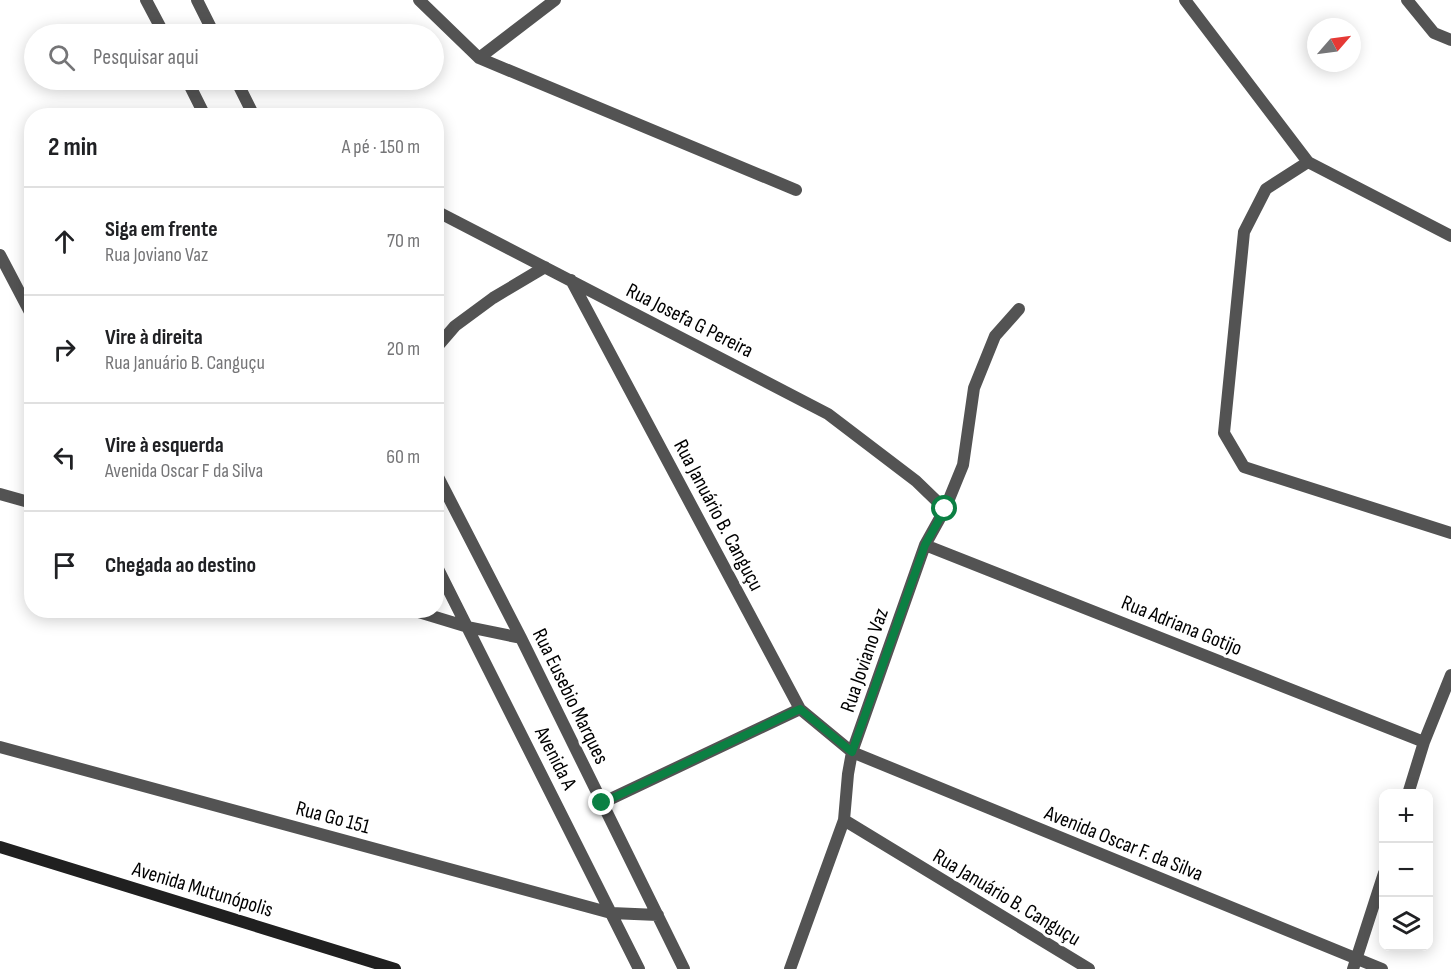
<!DOCTYPE html>
<html lang="pt">
<head>
<meta charset="utf-8">
<style>
	body { margin:0; font-family:"Sofia Sans Condensed",sans-serif; background:#f6f6f6; color:#202124 }
	.controls { position:absolute; right:18px; bottom:18px; display:grid; overflow:hidden; border-radius:12px; box-shadow:0 3px 15px #0003 }
	.controls button { width:54px; height:54px; display:grid; place-items:center; padding:0; border:0; border-bottom:2px solid #e0e0e0; background:#fff; color:#202124; font:30px sans-serif }
	.compass { position:absolute; left:1307px; top:18px; width:54px; height:54px; border-radius:50%; background:#fff; box-shadow:0 3px 15px #0003; rotate:62deg }
	.stop { position:absolute; width:18px; height:18px; margin:-14px; border:4px solid #0b8043; border-radius:50%; background:#fff }
	.stop.end { background:#0b8043; border-color:#fff; box-shadow:0 2px 6px #0008 }
	.list { margin:0; padding:0; list-style:none }
	h2 { display:flex; justify-content:space-between; align-items:center; height:78px; margin:0; padding:0 24px; font-size:26px }
	h2 small { font-size:20px; font-weight:400; color:#757577 }
	.list li { display:grid; grid-template-columns:39px 1fr auto; gap:18px; align-items:center; box-sizing:border-box; height:108px; padding:0 24px; border-top:2px solid #e0e0e0 }
	.list b { display:block; font-size:22px; white-space:nowrap }
	.list p { margin:0; font-size:20px; white-space:nowrap; color:#757577 }
	.list em { font-size:20px; font-style:normal; color:#757577 }
	.icon { flex:none; width:33px; height:33px; fill:none; stroke:currentColor; stroke-width:2; stroke-linecap:round; stroke-linejoin:round }
	.map { position:relative; flex:none; width:1451px; height:969px; overflow:hidden }
	.search { position:absolute; background:#fff; box-shadow:0 3px 15px #0003; left:24px; top:24px; width:420px; height:66px; display:flex; align-items:center; gap:15px; box-sizing:border-box; padding:0 21px; border-radius:33px; color:#757577; font-size:22px }
	.panel { position:absolute; background:#fff; box-shadow:0 3px 15px #0003; left:24px; top:108px; width:420px; height:510px; border-radius:24px }
	.map>svg:first-child { display:block }
	.lines { fill:none; stroke-linecap:round; stroke-linejoin:round }
	.service { stroke:#535353; stroke-width:12 }
	.minor { stroke:#535353; stroke-width:12 }
	.secondary { stroke:#202020; stroke-width:12 }
	.route { stroke:#0b8043; stroke-width:8 }
	.labels { text-anchor:middle; stroke-width:6; stroke-linejoin:round; paint-order:stroke }
	.street-label { font-size:21px; fill:#000; stroke:#fff }
</style>
</head>
<body>
<div class="map">
<svg width="1451" height="969" viewBox="0 0 1451 969">
	<rect width="100%" height="100%" fill="#fff"/>
	<g class="lines">
		<path class="service" d="M945 509 963 465 974 388 995 336 1019 309"/>
		<path class="minor" d="M146 0 164 34
			M197 0 214 34
			M419 0 479 58 796 190
			M1185 0 1308 162 1451 236
			M1407 0 1434 33 1451 40
			M479 58 555 0
			M187 80 205 116
			M236 80 254 116
			M1308 162 1266 189 1244 232 1224 433 1244 467 1451 533
			M436 211 828 414 916 481 945 509 925 545 852 752 848 774 844 820 790 969
			M0 255 32 316
			M571 280 800 709 852 752 1382 969
			M436 348 455 326 493 298 545 267
			M436 473 521 638 684 969
			M0 494 32 503
			M925 545 1424 742
			M436 565 639 969
			M412 610 468 627 521 638
			M0 747 611 913 658 915
			M1408 794 1424 742 1451 675
			M602 803 800 709
			M844 820 1089 969
			M1353 969 1384 873"/>
		<path class="secondary" d="M0 847 395 969"/>
	</g>
	<g class="lines">
		<path class="route" d="M602 803 800 709 852 752 925 545 945 509"/>
	</g>
	<g class="labels">
		<g class="street-label">
			<text transform="translate(690 320) rotate(27)" y="7">Rua Josefa G Pereira</text>
			<text transform="translate(719 515) rotate(62)" y="7">Rua Januário B. Canguçu</text>
			<text transform="translate(1182 625) rotate(22)" y="7">Rua Adriana Gotijo</text>
			<text transform="translate(864 660) rotate(-71)" y="7">Rua Joviano Vaz</text>
			<text transform="translate(571 696) rotate(64)" y="7">Rua Eusebio Marques</text>
			<text transform="translate(556 758) rotate(63)" y="7">Avenida A</text>
			<text transform="translate(333 817) rotate(15)" y="7">Rua Go 151</text>
			<text transform="translate(1124 843) rotate(22)" y="7">Avenida Oscar F. da Silva</text>
			<text transform="translate(203 889) rotate(17)" y="7">Avenida Mutunópolis</text>
			<text transform="translate(1007 897) rotate(31)" y="7">Rua Januário B. Canguçu</text>
		</g>
	</g>
</svg>
<div class="controls">
<button>+</button>
<button>−</button>
<button><svg class="icon" aria-label="layers" viewBox="0 0 24 24"><path d="M12 4l9 5-9 5-9-5zM3 14l9 5 9-5"/></svg></button>
</div>
<svg class="compass" viewBox="-18 -18 36 36"><path d="M0-13l5 13h-10z" fill="#e53935"/><path d="M0 13l5-13h-10z" fill="#757577"/></svg>
<div class="stop" style="left:945px;top:509px"></div>
<div class="stop end" style="left:602px;top:803px"></div>
<div class="search"><svg class="icon" aria-label="search" viewBox="0 0 24 24"><circle cx="10" cy="10" r="6"/><path d="M15 15l6 6"/></svg>Pesquisar aqui</div>
<section class="panel">
<h2>2 min<small>A pé · 150 m</small></h2>
<ul class="list">
<li><svg class="icon" aria-label="ahead" viewBox="0 0 24 24"><path d="M12 20V5M6 11l6-6 6 6"/></svg><div><b>Siga em frente</b><p>Rua Joviano Vaz</p></div><em>70 m</em></li>
<li><svg class="icon" aria-label="right" viewBox="0 0 24 24"><path d="M7 20v-9h11M14 6l5 5-5 5"/></svg><div><b>Vire à direita</b><p>Rua Januário B. Canguçu</p></div><em>20 m</em></li>
<li><svg class="icon" aria-label="left" viewBox="0 0 24 24"><path d="M17 20v-9H6M10 6l-5 5 5 5"/></svg><div><b>Vire à esquerda</b><p>Avenida Oscar F da Silva</p></div><em>60 m</em></li>
<li><svg class="icon" aria-label="arrive" viewBox="0 0 24 24"><path d="M6 21V4h12l-3 4 3 4H6"/></svg><div><b>Chegada ao destino</b></div></li>
</ul>
</section>
</div>
</body>
</html>
